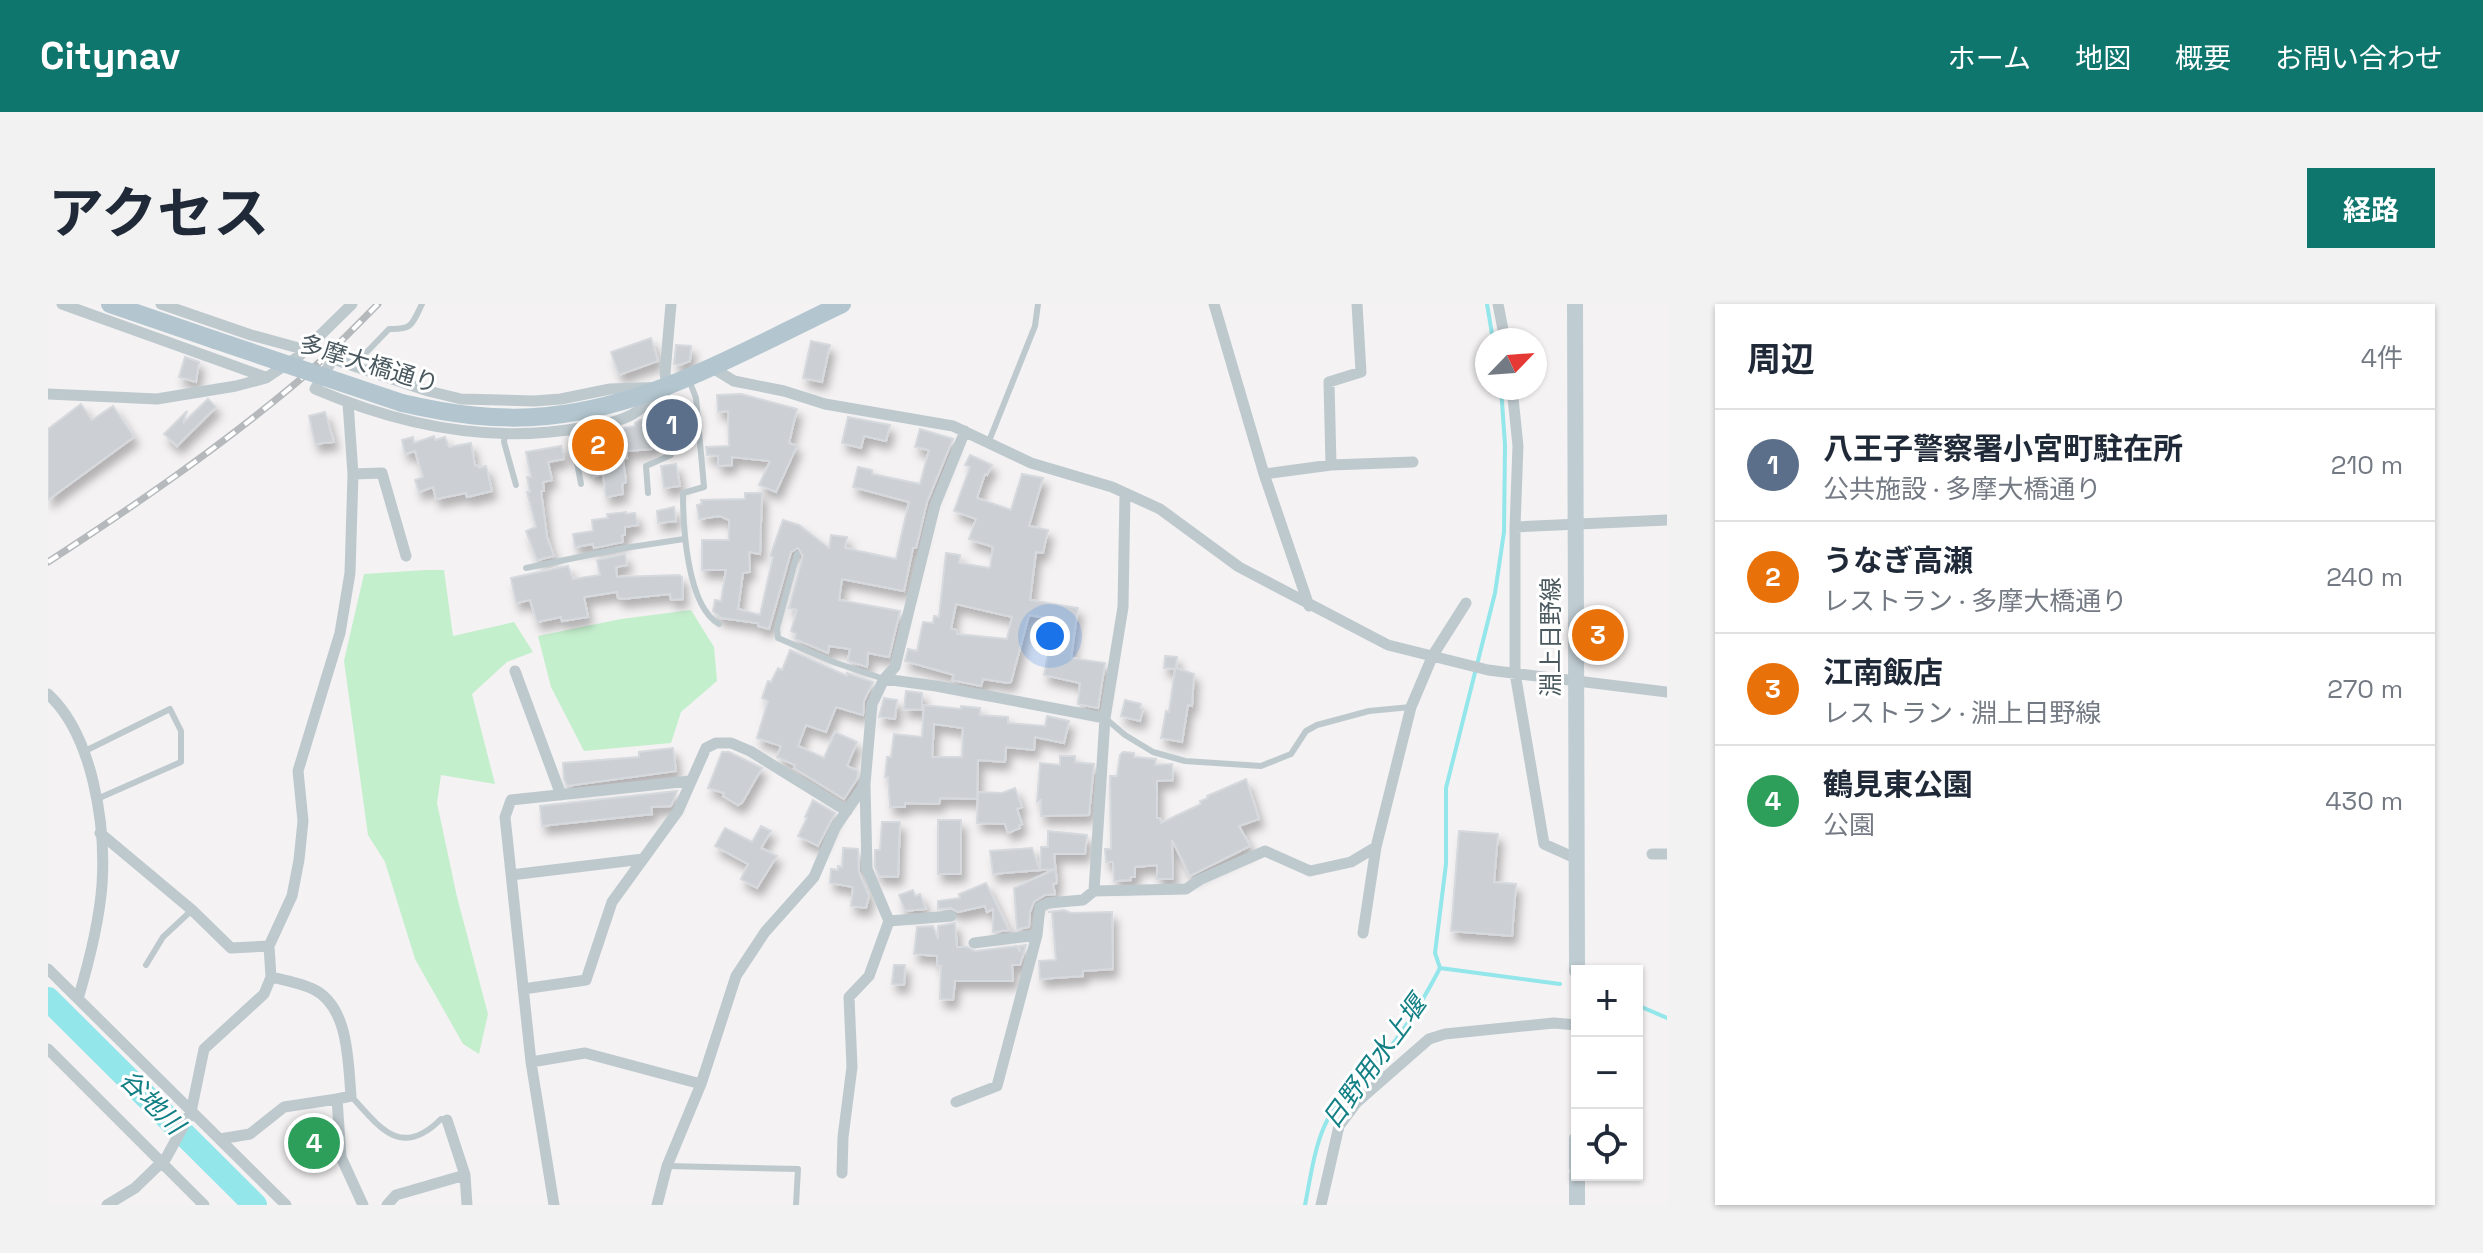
<!DOCTYPE html>
<html lang="ja">
<head>
<meta charset="utf-8">
<style>
	body { margin:0; font-family:"Space Grotesk","Noto Sans JP",sans-serif; background:#f2f2f3; color:#1f2937 }
	.controls { position:absolute; right:24px; bottom:24px; display:grid; overflow:hidden; border-radius:0px; box-shadow:0 2px 6px #0004 }
	.controls button { width:72px; height:72px; display:grid; place-items:center; padding:0; border:0; border-bottom:2px solid #e0e1e3; background:#fff; color:#1f2937; font:40px sans-serif }
	.compass { position:absolute; left:1427px; top:24px; width:72px; height:72px; border-radius:50%; background:#fff; box-shadow:0 2px 6px #0004; rotate:65deg }
	.you { position:absolute; left:1002px; top:332px; width:28px; height:28px; margin:-20px; border:6px solid #fff; border-radius:50%; background:#1a73e8; box-shadow:0 0 0 12px #1a73e833 }
	.badge { display:grid; place-items:center; width:52px; height:52px; border-radius:50%; background:#0f766e; color:#fff; font-size:26px; font-weight:700 }
	.pin { position:absolute; translate:-50% -50%; border:4px solid #fff; box-shadow:0 2px 8px #0006 }
	.list { margin:0; padding:0; list-style:none }
	h2 { display:flex; justify-content:space-between; align-items:center; height:104px; margin:0; padding:0 32px; font-size:34px }
	h2 small { font-size:26px; font-weight:400; color:#747a83 }
	.list li { display:grid; grid-template-columns:52px 1fr auto; gap:24px; align-items:center; box-sizing:border-box; height:112px; padding:0 32px; border-top:2px solid #e0e1e3 }
	.list b { display:block; font-size:30px; white-space:nowrap }
	.list p { margin:0; font-size:26px; white-space:nowrap; color:#747a83 }
	.list em { font-size:26px; font-style:normal; color:#747a83 }
	.icon { flex:none; width:44px; height:44px; fill:none; stroke:currentColor; stroke-width:2; stroke-linecap:round; stroke-linejoin:round }
	.map { position:relative; flex:none; width:1619px; height:901px; overflow:hidden; border-radius:0px }
	header { display:flex; align-items:center; gap:48px; box-sizing:border-box; height:112px; padding:0 40px; background:#0f766e; color:#fff }
	header strong { font-size:38px }
	nav { display:flex; gap:44px; margin-inline-start:auto; font-size:28px }
	.intro { display:flex; align-items:center; justify-content:space-between; box-sizing:border-box; height:192px; padding:0 48px }
	h1 { margin:0; font-size:56px }
	.button { padding:20px 36px; border-radius:0px; background:#0f766e; color:#fff; font-size:28px; font-weight:700 }
	main { display:flex; gap:48px; padding:0 48px }
	aside { flex:1; background:#fff; border-radius:0px; box-shadow:0 2px 6px #0004 }
	.map>svg:first-child { display:block }
	.green { fill:#c4efcd }
	.lines { fill:none; stroke-linecap:round; stroke-linejoin:round }
	.stream { stroke:#93e6ea; stroke-width:4 }
	.river { stroke:#93e6ea; stroke-width:24 }
	.building { fill:#ccd0d4; stroke:#d6d9dd; stroke-width:2; fill-rule:evenodd; filter:url(#shadow) }
	.service { stroke:#bec9ce; stroke-width:6 }
	.minor { stroke:#bec9ce; stroke-width:11 }
	.secondary { stroke:#bfccd2; stroke-width:16 }
	.primary { stroke:#b3c6cf; stroke-width:18 }
	.rail-casing { stroke:#b5b9bc; stroke-width:7 }
	.rail { stroke:#fff; stroke-width:4; stroke-dasharray:12; stroke-linecap:butt }
	.primary-bridge { stroke:#b3c6cf; stroke-width:18 }
	.labels { text-anchor:middle; stroke-width:6; stroke-linejoin:round; paint-order:stroke }
	.street-label { font-size:24px; fill:#4a595f; stroke:#fff }
	.water-label { font-size:26px; font-style:italic; fill:#127f84; stroke:#fff }
</style>
</head>
<body>
<header>
<strong>Citynav</strong>
<nav><a>ホーム</a><a>地図</a><a>概要</a><a>お問い合わせ</a></nav>
</header>
<div class="intro"><h1>アクセス</h1><a class="button">経路</a></div>
<main>
<div class="map">
<svg width="1619" height="901" viewBox="0 0 1619 901">
	<defs>
		<filter id="shadow"><feDropShadow dx="4.5" dy="8" stdDeviation="4" flood-color="#0004"/></filter>
	</defs>
	<rect width="100%" height="100%" fill="#f4f2f3"/>
	<path class="green" d="M378 266H396L405 332 466 318 485 348 459 358 424 390 447 480 393 471 389 499 409 593 440 710 431 750 415 740 367 655 337 558 320 531 296 357 316 270Z
		M643 306 666 343 669 377 633 408 623 439 536 447 503 383 490 332 573 315Z"/>
	<g class="lines">
		<path class="stream" d="M1439 0 1445 36
			M1392 664 1387 649 1398 560V484L1447 289 1456 228 1457 141 1453 84
			M1392 664 1512 680
			M1589 701 1619 714
			M1257 901C1262 876 1266 846 1276 823 1287 797 1310 783 1327 762 1353 732 1374 699 1392 664"/>
		<path class="river" d="M0 695 207 901"/>
	</g>
	<path class="building" d="M603 34 610 57 571 71 563 48Z
		M763 37 782 41 774 78 755 74Z
		M628 41 643 42 642 57 632 61 626 60Z
		M137 53 151 58 148 78 131 73Z
		M693 90 749 105 741 139 749 142 728 188 711 181 722 157 684 153V161L670 162V152L659 151 658 143 681 142 680 107 670 108 669 91Z
		M160 95 168 103 129 142 116 130 139 107 135 119Z
		M33 100 44 116 65 102 86 133 0 196V125Z
		M277 108 286 138 267 140 261 112Z
		M800 113 842 121 838 137 816 132 813 144 794 139Z
		M606 115 608 129H603L604 145 578 147 579 154 575 155 578 178 574 180 575 190 558 193 555 170 543 173 541 161 538 162 532 133 587 122V119L592 116Z
		M872 125 905 135 879 198 868 244H865L856 287 794 275 791 296 852 307 841 353 820 349 819 363 800 357 802 345 781 342 780 349 747 335 748 330 743 327 749 306 741 304 755 252 750 244 743 248 721 325 710 322V319L673 314 665 307 667 296 673 297 678 266H654V236H681V216L672 212 651 215 649 201 654 200 653 196 697 195V189H714L712 250 701 248 702 268 695 269 690 305 712 311 725 253 722 252 735 216 751 221 781 244 783 231 799 233 797 244 848 255 861 198 805 183 810 163 824 166V170L872 180 881 146 867 143Z
		M386 132 387 136 397 133 401 143 423 139 427 162 430 161 431 164 438 162 444 187 419 193 418 189 388 195 385 183 371 188 367 176 375 173 367 147 357 150 354 136 365 133 366 139Z
		M513 142 516 155 500 158 504 176 495 178 496 187H493L499 233 506 252 489 256 478 227 488 223 479 188H482L479 173H483L478 148Z
		M922 151 944 161 939 171 937 170 929 194 963 206 974 170 995 174 981 222 1000 226 995 249 988 248 982 296 1030 304 1023 354 1057 359 1050 404 1030 400 1032 379 996 371 1003 337 1012 339 1015 317 981 311 963 378 960 379 935 375 933 382 904 376 906 371 857 357 860 345 869 347 875 318 885 319 886 312 891 313 898 249 912 251 911 259 942 264 945 243 921 235 928 215 906 207 922 163 917 161ZM908 300 964 313 959 335 909 330V326L903 325Z
		M628 160 632 182 616 184 613 162Z
		M626 203 628 217 610 219 609 207Z
		M578 208V210L587 209 590 221 577 223V231H574L575 238 546 244 545 240 527 243 525 230 545 227 544 216 560 214 559 210Z
		M577 250 579 261 568 263 569 273 631 271 634 273 635 295 623 296 622 290 574 295 570 294 569 288 536 293 540 313 514 317 513 313 489 318 482 296 468 299 463 274 520 262 525 275 552 271 549 256Z
		M742 346 799 372V369L825 378 816 397 815 411 788 403 778 428 758 421 750 442 776 454 787 428 809 438 799 462 810 467 809 475 796 495 746 464 747 461 729 453 733 442 709 434 720 397 714 394 720 377 723 378 730 364 734 366Z
		M1117 352 1129 353 1128 364 1146 370 1144 402 1140 401 1134 438 1113 434 1118 407 1121 408 1127 365 1116 364Z
		M858 387 874 389V406L856 405Z
		M836 394 849 396 847 415 831 413Z
		M1077 396 1093 400 1092 404 1095 405 1092 417 1073 412Z
		M876 401 913 405V402L932 404V411L960 413V419L997 422 999 412 1021 417 1016 439 987 433 986 446 958 443 957 458 930 456 929 495 892 494 891 500 857 499V503H842L840 473H837L839 453H843L846 430 874 433ZM886 420 915 424 914 453H884Z
		M625 444 628 467 519 482 516 475 515 459 591 453V448Z
		M674 448H681L714 464 694 499 690 501 675 492 676 489 660 484Z
		M1075 448 1086 449V453L1108 455 1107 461 1124 460 1125 476 1109 477V514H1112L1113 519 1153 500 1152 497 1160 494 1159 492 1198 475 1211 515 1191 522 1202 542 1142 572 1124 536 1125 575H1109V561L1087 563V573H1083V576L1066 577 1065 558H1058L1057 545H1063L1062 472H1069L1072 451Z
		M1012 452H1027V458L1046 460 1041 511 993 512V496L989 498 992 459 1012 461Z
		M967 484 974 503 969 505 974 520 971 521 972 524 960 529 957 520 929 519 930 488 954 489Z
		M629 487 623 502 603 503 604 510 494 522 492 502Z
		M765 496 787 509 770 542 750 532 759 514 757 513Z
		M890 516H913V570H890Z
		M834 518H852L850 573 831 572 827 563V546H832Z
		M713 522 723 527 713 544 729 552 709 584 693 575 700 560 667 542 677 524 704 538Z
		M1000 527 1039 531 1037 550H1006L1009 579 1005 580 1007 590 997 591 986 598 982 608 981 623 969 625 966 584 1007 565 992 566 993 543H1000Z
		M1411 527 1450 530 1446 578 1468 580 1464 632 1403 627Z
		M795 544 810 545 811 568 821 592 818 604 803 602 805 583 782 579 783 565 790 566V562L794 563Z
		M984 544 992 566 945 570 942 547Z
		M938 579 961 626 945 628V605L939 608 937 602 910 608 903 604 890 605V597L912 594 911 590Z
		M865 586 867 592 872 590 878 605 857 607 851 591Z
		M1016 606 1023 609 1064 608 1065 665 1035 667V672L992 675 991 657 1008 656 1004 608H1000Z
		M907 619 909 643H919L927 647 969 642 972 648 971 642 978 641 972 661H964L965 677H907L905 696 892 695 893 662 889 661V652L866 650 869 623 885 622 890 635V622Z
		M846 661H857L856 681 844 680Z"/>
	<g class="lines">
		<path class="service" d="M309 63 315 52 341 25C365 26 364 20 374 0
			M641 76 648 94 656 183 635 189C635 223 639 302 671 320
			M523 126 533 180
			M457 130 456 138 468 181
			M941 137 987 22 990 0
			M600 189 598 162 623 151 619 87
			M749 250 729 324 730 334 788 359 836 375
			M478 264 570 245 636 235
			M1057 414 1077 431 1105 448 1137 457 1213 462 1243 450 1258 427 1269 421 1321 407 1363 403
			M35 448 122 405 133 427V458L49 495
			M98 661 115 633 144 606
			M303 792C332 824 353 855 393 815L399 816
			M619 862 750 865 748 901"/>
		<path class="minor" d="M14 0 217 73
			M113 0 203 31 258 46
			M1166 0 1216 170 1261 302
			M1450 0 1457 36
			M285 55 380 87 413 95 486 97 513 95 562 85 619 83C608 92 597 103 585 110 570 119 548 121 532 124 441 140 351 121 267 85Z
			M663 63 686 77 736 87 777 100 905 122 983 159 1064 183 1112 205 1191 263 1340 341 1440 366 1619 388
			M619 83 617 69 623 0
			M1464 84 1470 142 1467 223 1619 216
			M0 90 109 95 188 82 218 74 251 52 304 0
			M1283 161 1281 78 1313 68 1309 0
			M305 170 334 169 358 252
			M1216 170 1283 161 1365 158
			M1467 223V369L1496 540 1527 554
			M467 367 513 491
			M836 375 888 382 1057 414
			M0 390C45 431 58 522 54 581 51 620 41 658 30 695
			M52 529 144 606 183 644 221 642
			M1604 550H1619
			M463 571 595 555
			M1046 587 1057 414 1075 303 1077 189
			M841 617 903 612
			M1315 629 1328 543 1363 403 1385 351 1418 299
			M926 639 989 631
			M0 665 238 901
			M223 673C236 676 252 679 265 685 301 702 300 758 303 792L289 795 293 853 315 901
			M475 685 538 676 564 598 630 507 658 444 668 439H683L702 447 799 507
			M0 745 156 901
			M483 758 537 749 653 780
			M908 798 949 782 989 631 992 603 1000 599 1035 596 1046 587 1138 585 1153 575 1217 547 1262 567 1303 558 1328 543
			M399 816 417 871 419 901
			M172 835 202 830 236 803 289 795
			M794 869 795 833 804 763 801 693 821 672 841 617 819 565 817 481
			M59 901 87 884 118 854 143 808 156 745 216 690 223 673 221 642 244 592 251 556 255 517 250 467 292 329 302 269 305 170 300 99
			M339 901 348 891 417 871
			M506 901 483 758 457 513 463 496 642 477
			M609 901 619 862 653 780 688 672 717 628 766 573 787 524 817 480 824 400 836 375 847 363 887 201 917 127
			M1273 901 1291 822 1309 798 1381 735 1397 730 1506 719 1529 721"/>
		<path class="secondary" d="M1527 0 1529 667
			M1529 835V864
			M1529 871V901"/>
		<path class="primary" d="M62 0 167 36
			M354 99C402 110 449 117 499 112 605 102 699 45 794 0"/>
		<g class="rail-casing">
			<path id="rail" d="M0 258C83 204 165 148 242 84 273 59 301 29 330 0"/>
		</g>
		<use href="#rail" class="rail"/>
		<path class="primary-bridge" d="M167 36 354 99"/>
	</g>
	<g class="labels">
		<g class="street-label">
			<text transform="translate(321 60) rotate(17)" y="8">多摩大橋通り</text>
			<text transform="translate(1503 333) rotate(-90)" y="8">淵上日野線</text>
		</g>
		<g class="water-label">
			<text transform="translate(1326 758) rotate(-54)" y="9">日野用水上堰</text>
			<text transform="translate(104 798) rotate(45)" y="9">谷地川</text>
		</g>
	</g>
</svg>
<div class="controls">
<button>+</button>
<button>−</button>
<button><svg class="icon" aria-label="locate" viewBox="0 0 24 24"><circle cx="12" cy="12" r="6"/><path d="M12 2v4M12 18v4M2 12h4M18 12h4"/></svg></button>
</div>
<svg class="compass" viewBox="-18 -18 36 36"><path d="M0-13l5 13h-10z" fill="#e53935"/><path d="M0 13l5-13h-10z" fill="#747a83"/></svg>
<div class="you"></div>
<div class="pin badge" style="left:624px;top:121px;background:#5c6f8a">1</div>
<div class="pin badge" style="left:550px;top:141px;background:#e8710a">2</div>
<div class="pin badge" style="left:1550px;top:331px;background:#e8710a">3</div>
<div class="pin badge" style="left:266px;top:839px;background:#2e9e5b">4</div>
</div>
<aside>
<h2>周辺<small>4件</small></h2>
<ul class="list">
<li><span class="badge" style="background:#5c6f8a">1</span><div><b>八王子警察署小宮町駐在所</b><p>公共施設 · 多摩大橋通り</p></div><em>210 m</em></li>
<li><span class="badge" style="background:#e8710a">2</span><div><b>うなぎ高瀬</b><p>レストラン · 多摩大橋通り</p></div><em>240 m</em></li>
<li><span class="badge" style="background:#e8710a">3</span><div><b>江南飯店</b><p>レストラン · 淵上日野線</p></div><em>270 m</em></li>
<li><span class="badge" style="background:#2e9e5b">4</span><div><b>鶴見東公園</b><p>公園</p></div><em>430 m</em></li>
</ul>
</aside>
</main>
</body>
</html>
